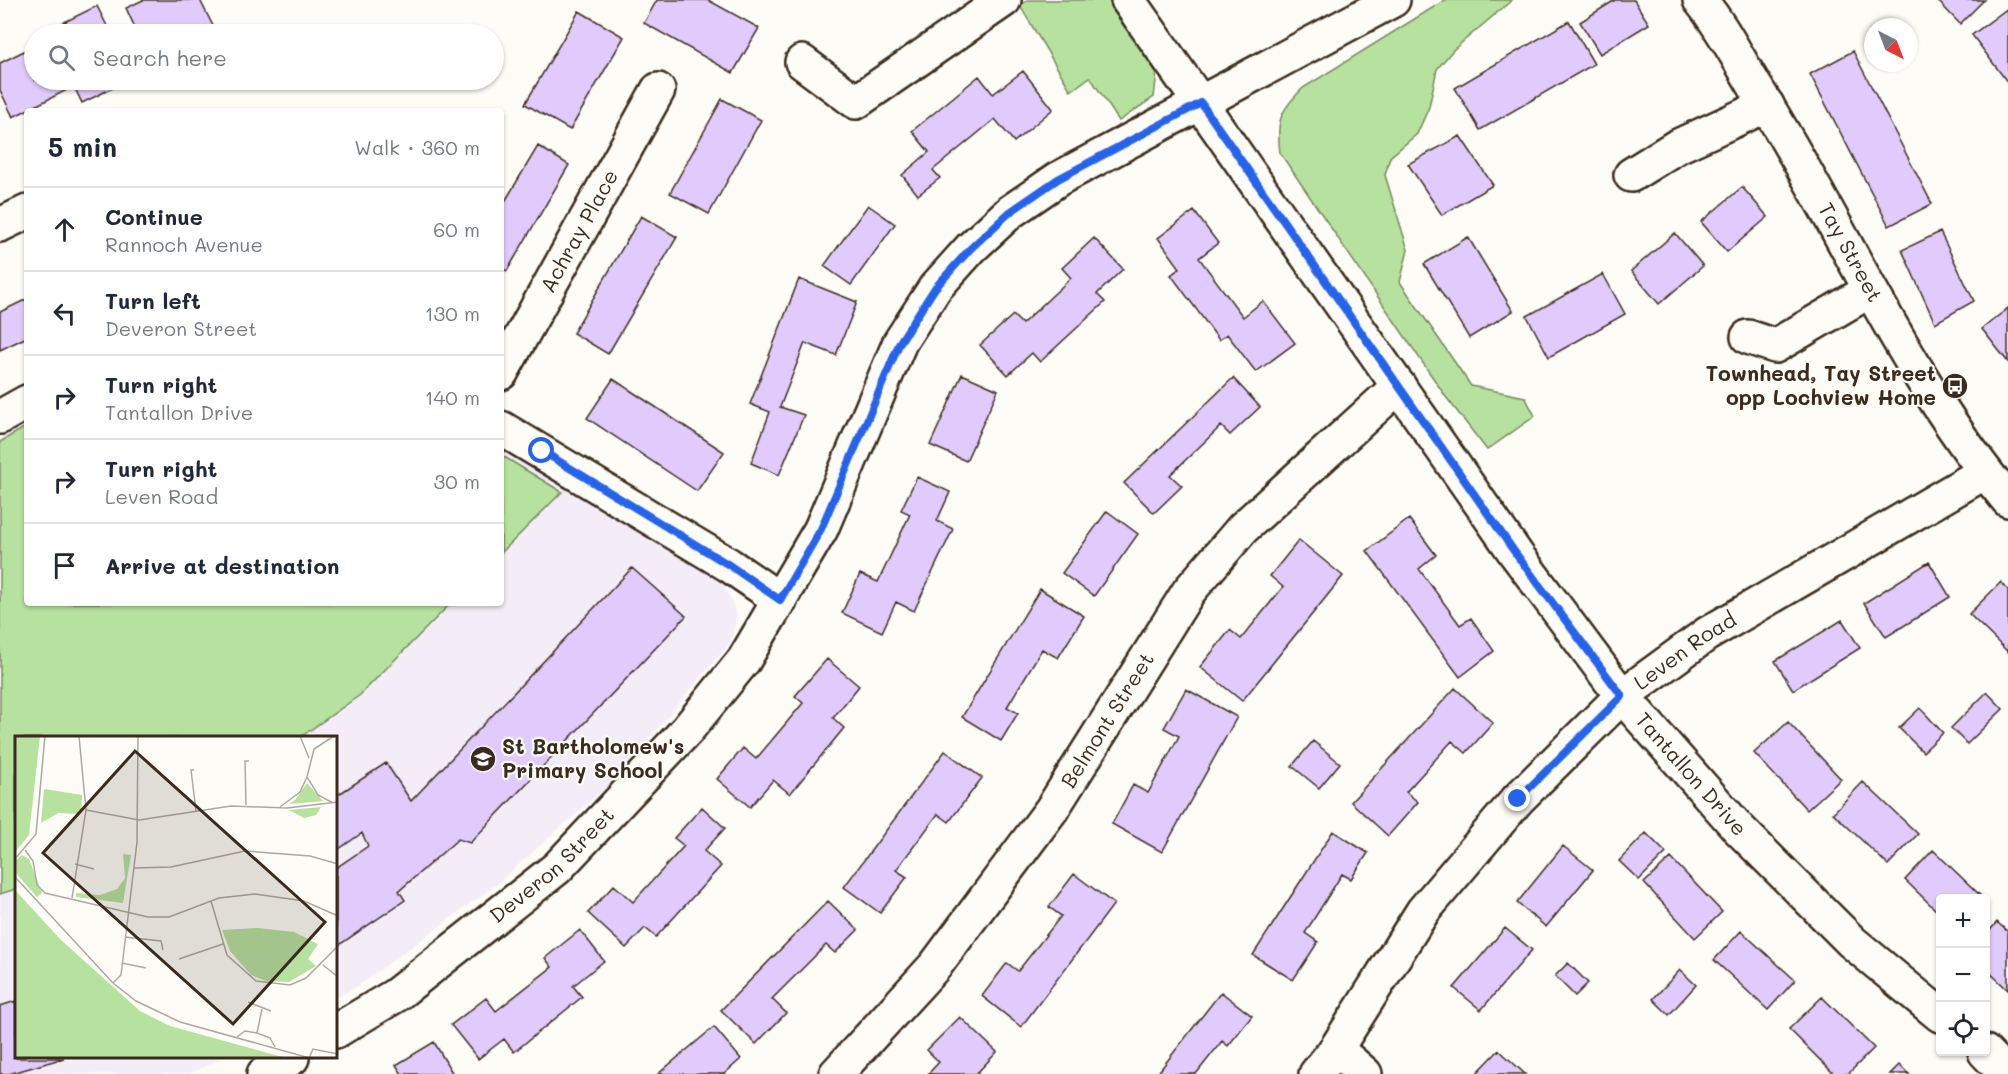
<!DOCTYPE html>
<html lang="en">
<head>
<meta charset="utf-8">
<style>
	body { margin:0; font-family:Mali,sans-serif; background:#f2f2f3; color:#1f2937 }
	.controls { position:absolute; right:18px; bottom:18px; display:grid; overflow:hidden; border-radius:6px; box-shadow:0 2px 4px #0004 }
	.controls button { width:54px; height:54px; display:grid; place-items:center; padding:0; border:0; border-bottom:2px solid #e0e1e3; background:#fff; color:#1f2937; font:30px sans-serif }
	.compass { position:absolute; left:1864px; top:18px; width:54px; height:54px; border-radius:50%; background:#fff; box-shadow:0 2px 4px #0004; rotate:138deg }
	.stop { position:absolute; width:18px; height:18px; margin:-14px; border:4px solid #2563eb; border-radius:50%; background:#fff }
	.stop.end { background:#2563eb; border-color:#fff; box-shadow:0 2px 6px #0008 }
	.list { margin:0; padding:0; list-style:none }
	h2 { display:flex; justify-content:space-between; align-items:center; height:78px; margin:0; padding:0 24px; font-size:26px }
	h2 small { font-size:20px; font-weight:400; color:#747a83 }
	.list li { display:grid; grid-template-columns:39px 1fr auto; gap:18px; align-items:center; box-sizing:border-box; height:84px; padding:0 24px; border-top:2px solid #e0e1e3 }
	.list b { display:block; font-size:22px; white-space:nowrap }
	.list p { margin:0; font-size:20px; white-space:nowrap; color:#747a83 }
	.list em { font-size:20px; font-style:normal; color:#747a83 }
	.icon { flex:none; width:33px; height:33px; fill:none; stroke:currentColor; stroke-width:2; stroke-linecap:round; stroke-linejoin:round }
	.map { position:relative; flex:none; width:2008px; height:1074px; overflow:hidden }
	.search { position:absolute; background:#fff; box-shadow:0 2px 4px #0004; left:24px; top:24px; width:480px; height:66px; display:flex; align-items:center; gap:15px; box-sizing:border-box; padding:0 21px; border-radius:33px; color:#747a83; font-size:22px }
	.panel { position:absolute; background:#fff; box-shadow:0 2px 4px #0004; left:24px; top:108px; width:480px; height:498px; border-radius:6px }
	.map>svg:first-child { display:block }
	.built { fill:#f4edf8 }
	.green { fill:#b6e19f; stroke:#78865e; stroke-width:1.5 }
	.building { fill:#e0cbfc; stroke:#3b2a1e; stroke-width:1.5 }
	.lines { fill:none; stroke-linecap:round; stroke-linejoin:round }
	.minor-casing { stroke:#3b2a1e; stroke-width:38 }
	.minor { stroke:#fdfcf7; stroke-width:33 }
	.route { stroke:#2563eb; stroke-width:8 }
	.labels { text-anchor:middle; stroke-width:4.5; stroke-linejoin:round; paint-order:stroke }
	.street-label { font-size:21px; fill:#3b2a1e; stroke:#fdfcf7 }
	.poi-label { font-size:21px; font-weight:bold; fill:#3b2a1e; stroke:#fdfcf7; text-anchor:end }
	.inset-road { fill:none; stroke:#afa8a0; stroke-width:1.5 }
	.view { fill:#3b2a1e; fill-opacity:0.15; stroke:#3b2a1e; stroke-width:3 }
	.inset-edge { fill:none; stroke:#3b2a1e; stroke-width:3 }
</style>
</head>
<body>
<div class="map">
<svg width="2008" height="1074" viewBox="0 0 2008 1074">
	<rect width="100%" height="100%" fill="#fdfcf7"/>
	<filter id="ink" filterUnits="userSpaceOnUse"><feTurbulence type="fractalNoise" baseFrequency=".0167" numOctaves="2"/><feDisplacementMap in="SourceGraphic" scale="12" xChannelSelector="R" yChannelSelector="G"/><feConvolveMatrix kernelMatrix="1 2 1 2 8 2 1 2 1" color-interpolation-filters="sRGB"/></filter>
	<g filter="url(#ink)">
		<path class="built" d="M27 422V603H501V446L709 571 725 587 737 615 731 642 613 781 496 885 358 986 336 998V738H16V1058H223L188 1074H0V439Z"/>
		<path class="green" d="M1027 0H1112L1154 57 1157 72 1154 97 1119 121 1090 77 1071 91 1020 6Z
			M1445 0H1512L1453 50 1437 69 1429 107 1417 134 1390 157 1385 175 1408 250 1400 282 1471 386 1525 397 1535 416 1487 450 1446 397 1280 153C1276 120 1280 111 1303 88Z
			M27 426V603H451L360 695 299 738H16V889L0 894V442Z
			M501 455 562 492 501 553Z"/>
		<path class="building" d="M143 0H200L217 34H138L126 8Z
			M657 0H708L759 28 733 73 644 23Z
			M1615 0H1634L1649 24 1600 54 1580 22Z
			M1937 0H1984L1960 24Z
			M97 6 111 34H48L46 31Z
			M2008 8V83L1972 35Z
			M579 11 624 37 570 130 525 104Z
			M1569 21 1594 64 1480 130 1455 88Z
			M34 46V80H64L69 89 13 117 0 90V63Z
			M1853 51 1932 204 1889 226 1810 74Z
			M1023 71 1053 109 1014 142 995 119 933 170 940 178 918 195 902 175 929 152 912 131 979 76 993 94Z
			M71 80H129L82 103Z
			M722 99 761 120 709 214 670 193Z
			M1460 136 1493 185 1442 215 1408 164Z
			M538 146 569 165 507 271 501 268V208Z
			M1742 187 1768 217 1727 252 1701 222Z
			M868 205 895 224 851 285 824 266Z
			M1194 211 1218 243 1199 258 1243 317 1263 301 1295 343 1256 372 1227 334 1219 340 1171 275 1180 268 1158 238Z
			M641 216 677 237 608 354 573 333Z
			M1940 232 1974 301 1935 323 1902 250Z
			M1675 233 1703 266 1659 304 1631 271Z
			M1468 237 1513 311 1469 338 1424 264Z
			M1094 238 1123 269 1097 294 1105 302 1040 362 1032 353 1008 375 980 345 1013 315 1022 324 1071 278 1062 268Z
			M1603 274 1625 314 1549 357 1527 316Z
			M799 279 857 302 836 355 805 343 780 407 804 415 779 475 751 463 770 412 750 404Z
			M27 299V337L0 350V312Z
			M2008 308V362L1982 329Z
			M962 374 998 390 966 461 930 445Z
			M1233 378 1260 407 1230 435 1221 426 1170 475 1182 486 1154 513 1124 483Z
			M613 379 724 452 697 491 587 418Z
			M917 477 950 492 937 521 953 529 914 611 896 602 882 632 842 613 860 574 878 582 910 514 901 510Z
			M1107 511 1138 534 1094 596 1062 573Z
			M1409 519 1436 555 1419 569 1460 625 1471 618 1494 651 1460 677 1367 551Z
			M1299 540 1343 576 1242 701 1200 667 1230 630 1241 639 1283 587 1270 576Z
			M1929 562 1950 597 1886 637 1864 603Z
			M632 568 686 616 470 843 458 839 399 891 405 900 336 947V868L368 846 362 833 336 851V796L386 763 411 801Z
			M2001 582 2008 590V652L1969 614Z
			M1040 589 1084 616 1058 658 1042 649 1007 707 1018 713 1001 741 962 717Z
			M1842 620 1860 648 1793 690 1775 661Z
			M827 659 859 686 833 718 844 728 790 794 773 780 750 807 717 779 743 748 756 759 803 703 795 696Z
			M1455 688 1493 723 1466 753 1452 741 1406 792 1418 802 1388 836 1351 802Z
			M1186 689 1237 717 1162 852 1112 824 1133 785 1148 793 1179 736 1164 728Z
			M1987 692 2003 709 1967 744 1951 728Z
			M1920 708 1943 733 1923 752 1899 728Z
			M1788 722 1841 779 1807 810 1754 753Z
			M1313 741 1340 763 1319 788 1292 766Z
			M945 751 982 778 949 822 938 814 896 870 907 877 880 913 844 887Z
			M1863 782 1918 834 1888 865 1833 813Z
			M702 807 725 828 704 851 721 866 656 937 645 928 626 948 588 913 614 885 633 902 684 846 674 838Z
			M1333 831 1368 853 1351 879 1342 874 1305 933 1318 942 1293 980 1253 955Z
			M1646 833 1666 853 1639 880 1619 861Z
			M1563 846 1593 870 1546 927 1517 903Z
			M1933 850 1983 898H1940V914L1905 880Z
			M1671 858 1722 912 1695 938 1644 883Z
			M1074 874 1114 904 1021 1027 982 996 1007 963 1018 971 1061 916 1049 907Z
			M828 901 858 930 835 953 826 945 772 999 786 1013 756 1044 721 1010Z
			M1997 922 2008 932V990L1986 969V935Z
			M1505 928 1532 950 1481 1010 1454 988Z
			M580 930 604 961 573 986 582 997 514 1052 504 1039 478 1059 451 1025 486 998 496 1011 552 967 545 958Z
			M1741 931 1795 980 1768 1010 1714 960Z
			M1568 963 1588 983 1575 996 1555 976Z
			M1680 970 1696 985 1669 1015 1653 999Z
			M1221 992 1252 1016 1228 1046 1222 1041 1196 1074H1157Z
			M1822 997 1874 1048 1848 1074H1834L1789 1029Z
			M16 1001V1058H64L9 1074H0V1006Z
			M960 1017 997 1052 976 1074H928L939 1062 927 1050Z
			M714 1027 741 1059 724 1074H658Z
			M434 1042 453 1074H402L396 1065Z
			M1499 1050 1525 1074H1476Z
			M1899 1065 1909 1074H1890Z"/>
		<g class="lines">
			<g class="minor-casing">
				<g id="minor">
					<path id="s1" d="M1128 0 1516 554 1622 696 1739 829 1852 942 1940 1015"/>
					<path id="s2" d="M1700 0C1722 26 1738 59 1756 88 1842 225 1904 375 2008 500"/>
					<path d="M802 62 856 102 1004 0"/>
					<path d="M1631 175 1676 147 1767 105"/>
					<path d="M0 225 27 212"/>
					<path d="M1748 337 1775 346 1869 291"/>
					<path id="s3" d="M501 373 658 90"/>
					<path d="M0 417 27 402"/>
					<path d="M501 428 729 565 780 600"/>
					<path id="s4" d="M336 1031 396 995 557 868 687 730 744 660 821 529 900 342 935 288 971 248 1010 212 1058 179 1393 0"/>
					<path d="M1336 1049 1365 1074"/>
					<path d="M1985 1052 2006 1074"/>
					<path d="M264 1074 292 1058"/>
					<path id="s5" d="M836 1074 935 966 1052 809 1189 591 1243 528 1399 386"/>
					<path id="s6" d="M1316 1074 1336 1049 1423 911 1518 799 1622 696 1707 634 1985 472"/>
				</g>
			</g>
			<use href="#minor" class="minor"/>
		</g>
	</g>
	<g class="lines" filter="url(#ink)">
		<path class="route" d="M542 451 729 565 780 600 821 529 900 342 935 288 971 248 1010 212 1058 179 1201 103 1516 554 1622 696 1518 799"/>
	</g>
	<defs>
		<g id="bus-disc" transform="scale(1.35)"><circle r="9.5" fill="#3b2a1e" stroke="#fdfcf7"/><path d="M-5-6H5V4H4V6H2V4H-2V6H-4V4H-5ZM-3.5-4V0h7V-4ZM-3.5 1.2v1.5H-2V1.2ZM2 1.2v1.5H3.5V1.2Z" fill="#fff"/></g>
		<g id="school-disc" transform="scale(1.35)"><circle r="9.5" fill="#3b2a1e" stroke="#fdfcf7"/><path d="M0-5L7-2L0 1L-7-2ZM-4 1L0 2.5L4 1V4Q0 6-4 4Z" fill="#fff"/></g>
	</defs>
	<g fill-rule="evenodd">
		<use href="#bus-disc" x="1955" y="386"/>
		<use href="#school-disc" x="483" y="759"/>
	</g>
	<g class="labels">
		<g class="street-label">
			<text dy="7" stroke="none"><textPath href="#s3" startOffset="162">Achray Place</textPath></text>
			<text dy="7" stroke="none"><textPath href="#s2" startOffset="294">Tay Street</textPath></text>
			<text dy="7" stroke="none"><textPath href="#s6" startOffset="566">Leven Road</textPath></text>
			<text dy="7" stroke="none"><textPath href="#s5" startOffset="447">Belmont Street</textPath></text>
			<text dy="7" stroke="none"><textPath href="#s1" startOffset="958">Tantallon Drive</textPath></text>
			<text dy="7" stroke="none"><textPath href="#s4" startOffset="273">Deveron Street</textPath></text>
		</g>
		<g class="poi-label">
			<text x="1936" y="381">Townhead, Tay Street<tspan x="1936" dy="24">opp Lochview Home</tspan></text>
			<text x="502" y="754" text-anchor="start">St Bartholomew's<tspan x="502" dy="24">Primary School</tspan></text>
		</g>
	</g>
	<g transform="translate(15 736)">
		<rect width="322" height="322" fill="#fdfcf7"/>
		<path d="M0 0H25L14 99 0 116ZM292 47 308 65 274 68 280 64ZM29 53 67 59 66 78 43 77 26 87ZM306 71 301 79 289 82 274 74ZM108 118 116 119 108 167 61 161V157L85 159 102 153 110 142ZM7 119 14 123 27 157 22 161 0 136V125ZM0 154 46 204 125 275 155 290 271 322H0ZM243 192 279 196 303 208 293 223 301 230 274 246 251 245 236 239 215 215 207 194Z" fill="#b6e19f"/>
		<path class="inset-road" d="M285 0 294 22M179 34H176L181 75M318 67 303 59 292 41 299 13 319 0M231 69 230 25H234M265 71 285 56 292 41M71 74 124 84 216 70 272 72 323 66M10 114 18 125 22 149 30 157 133 181H154L204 162 240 158 289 165 323 180M0 123 21 98 30 0M60 128 79 133M119 132 156 131 230 115 295 120 323 128M0 141 98 247 121 265 165 286 298 323M57 162 71 74 64 0M196 165 212 219 241 245 275 249 291 242 323 210M110 201 146 205 148 214M164 223 208 208M107 227 131 232M308 229 323 241M98 247 106 239 122 106 123 0M233 266 256 275M242 297 247 273M222 301 230 295 242 297 255 302 260 311M294 322 298 313 323 318"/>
		<path class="view" d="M120 15 310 186 218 288 28 117Z"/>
		<rect width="322" height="322" class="inset-edge"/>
	</g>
</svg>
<div class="controls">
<button>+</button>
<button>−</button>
<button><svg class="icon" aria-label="locate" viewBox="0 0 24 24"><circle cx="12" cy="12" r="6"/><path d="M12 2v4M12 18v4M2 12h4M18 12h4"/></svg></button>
</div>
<svg class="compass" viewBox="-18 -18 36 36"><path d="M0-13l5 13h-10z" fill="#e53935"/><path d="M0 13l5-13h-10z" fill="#747a83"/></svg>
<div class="stop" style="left:542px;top:451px"></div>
<div class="stop end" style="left:1518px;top:799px"></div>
<div class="search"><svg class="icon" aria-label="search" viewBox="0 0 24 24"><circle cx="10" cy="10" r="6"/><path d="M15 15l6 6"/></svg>Search here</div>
<section class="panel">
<h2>5 min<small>Walk · 360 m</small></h2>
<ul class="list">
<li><svg class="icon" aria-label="ahead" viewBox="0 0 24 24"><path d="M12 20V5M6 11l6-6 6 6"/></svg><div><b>Continue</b><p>Rannoch Avenue</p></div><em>60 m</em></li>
<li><svg class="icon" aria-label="left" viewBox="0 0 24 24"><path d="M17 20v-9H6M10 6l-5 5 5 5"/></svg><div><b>Turn left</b><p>Deveron Street</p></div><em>130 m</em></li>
<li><svg class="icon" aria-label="right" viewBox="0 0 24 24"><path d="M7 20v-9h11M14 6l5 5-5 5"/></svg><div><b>Turn right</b><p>Tantallon Drive</p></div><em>140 m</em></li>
<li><svg class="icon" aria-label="right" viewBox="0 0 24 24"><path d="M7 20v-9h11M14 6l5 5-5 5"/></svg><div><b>Turn right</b><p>Leven Road</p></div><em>30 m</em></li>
<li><svg class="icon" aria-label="arrive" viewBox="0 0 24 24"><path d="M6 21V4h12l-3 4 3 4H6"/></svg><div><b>Arrive at destination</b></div></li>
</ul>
</section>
</div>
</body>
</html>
